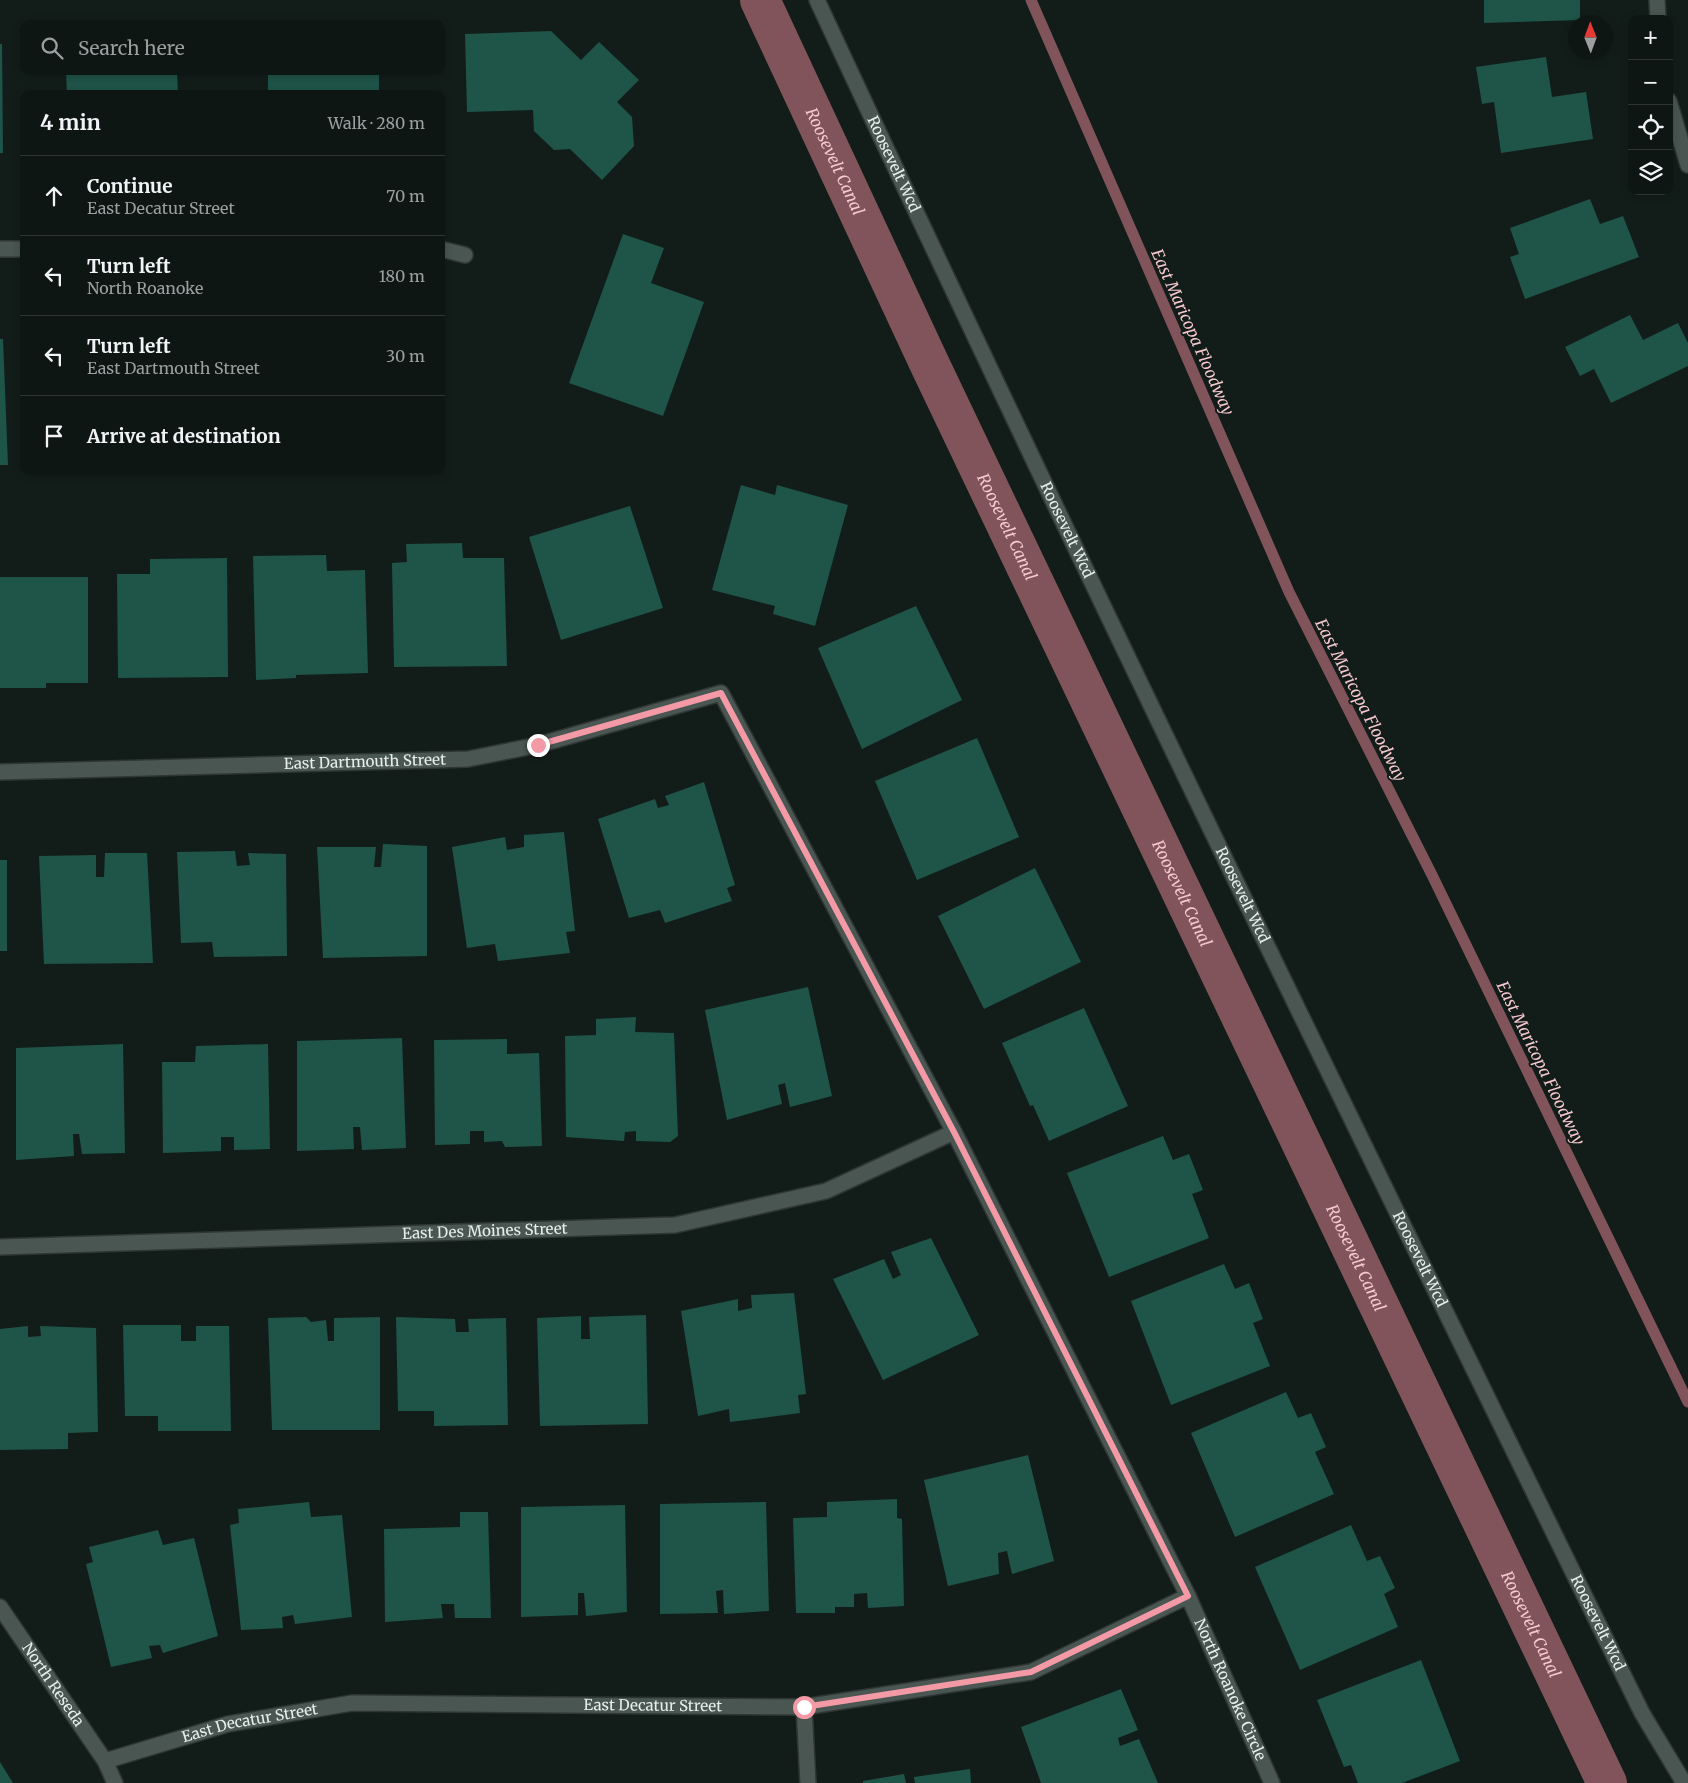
<!DOCTYPE html>
<html lang="en">
<head>
<meta charset="utf-8">
<style>
	body { margin:0; font-family:Merriweather,serif; background:#1c2322; color:#f1f3f6 }
	.controls { position:absolute; right:15px; top:15px; display:grid; overflow:hidden; border-radius:10px; box-shadow:0 2px 8px #0003 }
	.controls button { width:45px; height:45px; display:grid; place-items:center; padding:0; border:0; border-bottom:1px solid #2e3534; background:#0e1614; color:#f1f3f6; font:25px sans-serif }
	.compass { position:absolute; left:1568px; top:15px; width:45px; height:45px; border-radius:50%; background:#0e1614; box-shadow:0 2px 8px #0003; rotate:359deg }
	.stop { position:absolute; width:15px; height:15px; margin:-11px; border:4px solid #f49aa6; border-radius:50%; background:#fff }
	.stop.end { background:#f49aa6; border-color:#fff; box-shadow:0 1px 5px #0008 }
	.list { margin:0; padding:0; list-style:none }
	h2 { display:flex; justify-content:space-between; align-items:center; height:65px; margin:0; padding:0 20px; font-size:21px }
	h2 small { font-size:16px; font-weight:400; color:#9b9fa0 }
	.list li { display:grid; grid-template-columns:32px 1fr auto; gap:15px; align-items:center; box-sizing:border-box; height:80px; padding:0 20px; border-top:1px solid #2e3534 }
	.list b { display:block; font-size:19px; white-space:nowrap }
	.list p { margin:0; font-size:16px; white-space:nowrap; color:#9b9fa0 }
	.list em { font-size:16px; font-style:normal; color:#9b9fa0 }
	.icon { flex:none; width:28px; height:28px; fill:none; stroke:currentColor; stroke-width:2; stroke-linecap:round; stroke-linejoin:round }
	.map { position:relative; flex:none; width:1688px; height:1783px; overflow:hidden }
	.search { position:absolute; background:#0e1614; box-shadow:0 2px 8px #0003; left:20px; top:20px; width:425px; height:55px; display:flex; align-items:center; gap:12px; box-sizing:border-box; padding:0 18px; border-radius:10px; color:#9b9fa0; font-size:19px }
	.panel { position:absolute; background:#0e1614; box-shadow:0 2px 8px #0003; left:20px; top:90px; width:425px; height:385px; border-radius:10px }
	.map>svg:first-child { display:block }
	.lines { fill:none; stroke-linecap:round; stroke-linejoin:round }
	.stream { stroke:#80545a; stroke-width:11 }
	.canal { stroke:#80545a; stroke-width:40 }
	.building { fill:#1f5448 }
	.service-casing { stroke:#2f3634; stroke-width:18 }
	.minor-casing { stroke:#2f3634; stroke-width:18 }
	.service { stroke:#495652; stroke-width:15 }
	.minor { stroke:#495652; stroke-width:15 }
	.route { stroke:#f49aa6; stroke-width:6 }
	.labels { text-anchor:middle; stroke-width:4; stroke-linejoin:round; paint-order:stroke }
	.street-label { font-size:15px; fill:#e7eeec; stroke:#121d1a }
	.water-label { font-size:16px; font-style:italic; fill:#f7c9ce; stroke:#121d1a }
</style>
</head>
<body>
<div class="map">
<svg width="1688" height="1783" viewBox="0 0 1688 1783">
	<rect width="100%" height="100%" fill="#121d1a"/>
	<g class="lines">
		<path class="stream" d="M1031 0 1289 592 1432 875 1688 1402"/>
		<path class="canal" id="s1" d="M760 0 930 365 1607 1783"/>
	</g>
	<path class="building" d="M1484 0H1580V20L1484 23Z
		M377 21V24H317V22Z
		M551 31 581 60 599 42 639 80 617 102 632 117 634 146 602 180 570 149 554 150 534 131 533 110 467 112 465 34Z
		M0 44H2L3 153H0Z
		M1546 57 1552 97 1586 92 1593 139 1501 153 1494 102 1482 104 1476 67Z
		M66 71H177L178 94H67Z
		M268 71H379V94H268Z
		M1590 199 1600 224 1623 216 1639 257 1525 299 1510 257 1519 254 1510 228Z
		M623 234 664 248 651 283 704 302 663 416 569 383Z
		M1630 315 1643 340 1678 323 1688 343V366L1611 403 1594 369 1580 376 1565 347Z
		M0 339H3L8 465H0Z
		M741 485 775 495 777 485 848 505 815 626 773 614 775 606 712 590Z
		M630 506 663 608 561 640 529 537Z
		M462 543 463 558H504L507 666 394 667 392 563 407 562 406 544Z
		M326 555 327 571 365 570 368 673 296 675V678L256 680 253 556Z
		M227 558 228 677 118 678 117 574H150V559Z
		M0 577H88V683H46V688H0Z
		M916 606 962 700 862 749 818 648Z
		M977 738 1019 837 917 880 875 781Z
		M704 782 735 885 727 888 732 901 665 923 660 910 629 918 598 819 655 799 658 808 669 805 665 796Z
		M564 832 575 931 566 932 570 953 498 961 495 944 467 948 452 847 505 837 507 850 524 847V835Z
		M383 844 427 846V956L323 958 317 847H376L374 867H381Z
		M235 851 237 866 250 865 248 853 286 854 287 956 214 957 212 942 181 943 177 852Z
		M105 853H147L153 963 44 964 39 856 96 855V877H104Z
		M0 860H7V951H0Z
		M1035 868 1081 962 984 1009 938 916Z
		M808 987 832 1096 790 1107 785 1083 778 1085 782 1104 727 1120 705 1010Z
		M1084 1008 1128 1106 1049 1141 1033 1105 1030 1106 1002 1043Z
		M636 1017 635 1032 674 1033 678 1136 670 1142 636 1141V1131L625 1132 624 1141 566 1137 565 1036 596 1035V1019Z
		M402 1038 406 1148 362 1150 360 1127H353L354 1149 297 1151V1041Z
		M507 1039V1054L539 1053 542 1146 505 1147 502 1141 484 1142V1131H470V1144L435 1145 434 1040Z
		M123 1044 125 1153 82 1154 79 1134H73L74 1156 16 1160V1048Z
		M268 1044 270 1149 234 1150V1137H221V1151L163 1153 162 1062H195L196 1046Z
		M1163 1136 1173 1160 1189 1154 1203 1190 1192 1194 1209 1238 1109 1277 1067 1173Z
		M931 1238 979 1335 883 1380 833 1279 884 1259 893 1279 901 1275 891 1252Z
		M1224 1264 1235 1289 1249 1283 1263 1319 1253 1323 1270 1366 1171 1405 1131 1301Z
		M794 1293 806 1394 798 1395 800 1413 730 1422 729 1409 698 1416 681 1311 738 1299V1311L752 1308 751 1295Z
		M646 1315 648 1424 540 1426 537 1318 581 1316V1339H590L589 1317Z
		M306 1317 311 1322 326 1320 328 1341H334V1318L380 1317V1430H272L268 1318Z
		M396 1317 455 1319 456 1332H469L468 1319 506 1318 508 1425 434 1426V1411H398Z
		M123 1325H181V1341H196V1326H229L231 1431H158V1416H125Z
		M28 1326V1337L41 1336 40 1326 96 1328 98 1432 68 1433V1449L0 1450V1329Z
		M1286 1392 1298 1418 1311 1413 1326 1447 1315 1452 1334 1494 1235 1537 1191 1433Z
		M1028 1455 1054 1561 1012 1574 1007 1551 998 1553 999 1574 948 1586 924 1480Z
		M897 1499V1518L902 1519 904 1606 868 1608 867 1593 854 1594V1607H835V1613H796L793 1518 827 1517V1502Z
		M309 1502 311 1517 342 1515 352 1617 295 1624 293 1615 282 1617 283 1628 241 1630 230 1525 239 1523 238 1509Z
		M766 1502 769 1611 724 1614 723 1590 716 1591 718 1613 660 1614V1504Z
		M625 1505 627 1612 586 1616 584 1593H578V1615L521 1617V1507Z
		M460 1512H488L491 1618H455L454 1604H441L443 1618 385 1622 384 1529 460 1527Z
		M1351 1525 1367 1561 1380 1556 1395 1588 1384 1594 1398 1627 1300 1670 1255 1567Z
		M158 1530 163 1545 194 1538 218 1636 163 1653 160 1645 149 1646 152 1658 111 1667 86 1564 93 1562 89 1547Z
		M1421 1660 1460 1761 1402 1783H1358L1351 1765 1344 1767 1317 1700Z
		M1121 1689 1138 1730 1118 1738 1120 1746 1139 1739 1158 1783H1041L1021 1727Z
		M0 1762 13 1783H0Z
		M970 1769 971 1783H915L914 1777Z
		M904 1774 906 1783H863V1781Z"/>
	<g class="lines">
		<g class="service-casing">
			<g id="service">
				<path id="s2" d="M817 0C1084 575 1363 1144 1642 1713L1684 1783"/>
			</g>
		</g>
		<g class="minor-casing">
			<g id="minor">
				<path d="M1657 0 1658 19"/>
				<path d="M1669 101 1688 165"/>
				<path d="M0 249H24"/>
				<path d="M441 249 465 255"/>
				<path id="s3" d="M0 772 468 759 538 745 721 693 954 1132 1188 1596 1272 1783"/>
				<path id="s4" d="M0 1247 675 1225 826 1191 954 1132"/>
				<path id="s5" d="M0 1607 105 1761 115 1783"/>
				<path d="M804 1707 808 1783"/>
				<path id="s6" d="M105 1761 228 1724 352 1703 804 1707 1031 1672 1188 1596"/>
			</g>
		</g>
		<use href="#service" class="service"/>
		<use href="#minor" class="minor"/>
	</g>
	<g class="lines">
		<path class="route" d="M538 745 721 693 954 1132 1188 1596 1031 1672 804 1707"/>
	</g>
	<g class="labels">
		<g class="street-label">
			<text dy="5" stroke="none"><textPath href="#s2" startOffset="181">Roosevelt Wcd</textPath></text>
			<text dy="5" stroke="none"><textPath href="#s2" startOffset="586">Roosevelt Wcd</textPath></text>
			<text dy="5" stroke="none"><textPath href="#s3" startOffset="365">East Dartmouth Street</textPath></text>
			<text dy="5" stroke="none"><textPath href="#s2" startOffset="991">Roosevelt Wcd</textPath></text>
			<text dy="5" stroke="none"><textPath href="#s4" startOffset="485">East Des Moines Street</textPath></text>
			<text dy="5" stroke="none"><textPath href="#s2" startOffset="1396">Roosevelt Wcd</textPath></text>
			<text dy="5" stroke="none"><textPath href="#s2" startOffset="1801">Roosevelt Wcd</textPath></text>
			<text dy="5" stroke="none"><textPath href="#s5" startOffset="94">North Reseda</textPath></text>
			<text dy="5" stroke="none"><textPath href="#s3" startOffset="1849">North Roanoke Circle</textPath></text>
			<text dy="5" stroke="none"><textPath href="#s6" startOffset="555">East Decatur Street</textPath></text>
			<text dy="5" stroke="none"><textPath href="#s6" startOffset="150">East Decatur Street</textPath></text>
		</g>
		<g class="water-label">
			<text dy="6" stroke="none"><textPath href="#s1" startOffset="178">Roosevelt Canal</textPath></text>
			<text transform="translate(1193 332) rotate(66)" y="6">East Maricopa Floodway</text>
			<text dy="6" stroke="none"><textPath href="#s1" startOffset="582">Roosevelt Canal</textPath></text>
			<text transform="translate(1361 700) rotate(63)" y="6">East Maricopa Floodway</text>
			<text dy="6" stroke="none"><textPath href="#s1" startOffset="988">Roosevelt Canal</textPath></text>
			<text transform="translate(1541 1063) rotate(64)" y="6">East Maricopa Floodway</text>
			<text dy="6" stroke="none"><textPath href="#s1" startOffset="1392">Roosevelt Canal</textPath></text>
			<text dy="6" stroke="none"><textPath href="#s1" startOffset="1798">Roosevelt Canal</textPath></text>
		</g>
	</g>
</svg>
<div class="controls">
<button>+</button>
<button>−</button>
<button><svg class="icon" aria-label="locate" viewBox="0 0 24 24"><circle cx="12" cy="12" r="6"/><path d="M12 2v4M12 18v4M2 12h4M18 12h4"/></svg></button>
<button><svg class="icon" aria-label="layers" viewBox="0 0 24 24"><path d="M12 4l9 5-9 5-9-5zM3 14l9 5 9-5"/></svg></button>
</div>
<svg class="compass" viewBox="-18 -18 36 36"><path d="M0-13l5 13h-10z" fill="#e53935"/><path d="M0 13l5-13h-10z" fill="#9b9fa0"/></svg>
<div class="stop" style="left:804px;top:1707px"></div>
<div class="stop end" style="left:538px;top:745px"></div>
<div class="search"><svg class="icon" aria-label="search" viewBox="0 0 24 24"><circle cx="10" cy="10" r="6"/><path d="M15 15l6 6"/></svg>Search here</div>
<section class="panel">
<h2>4 min<small>Walk · 280 m</small></h2>
<ul class="list">
<li><svg class="icon" aria-label="ahead" viewBox="0 0 24 24"><path d="M12 20V5M6 11l6-6 6 6"/></svg><div><b>Continue</b><p>East Decatur Street</p></div><em>70 m</em></li>
<li><svg class="icon" aria-label="left" viewBox="0 0 24 24"><path d="M17 20v-9H6M10 6l-5 5 5 5"/></svg><div><b>Turn left</b><p>North Roanoke</p></div><em>180 m</em></li>
<li><svg class="icon" aria-label="left" viewBox="0 0 24 24"><path d="M17 20v-9H6M10 6l-5 5 5 5"/></svg><div><b>Turn left</b><p>East Dartmouth Street</p></div><em>30 m</em></li>
<li><svg class="icon" aria-label="arrive" viewBox="0 0 24 24"><path d="M6 21V4h12l-3 4 3 4H6"/></svg><div><b>Arrive at destination</b></div></li>
</ul>
</section>
</div>
</body>
</html>
